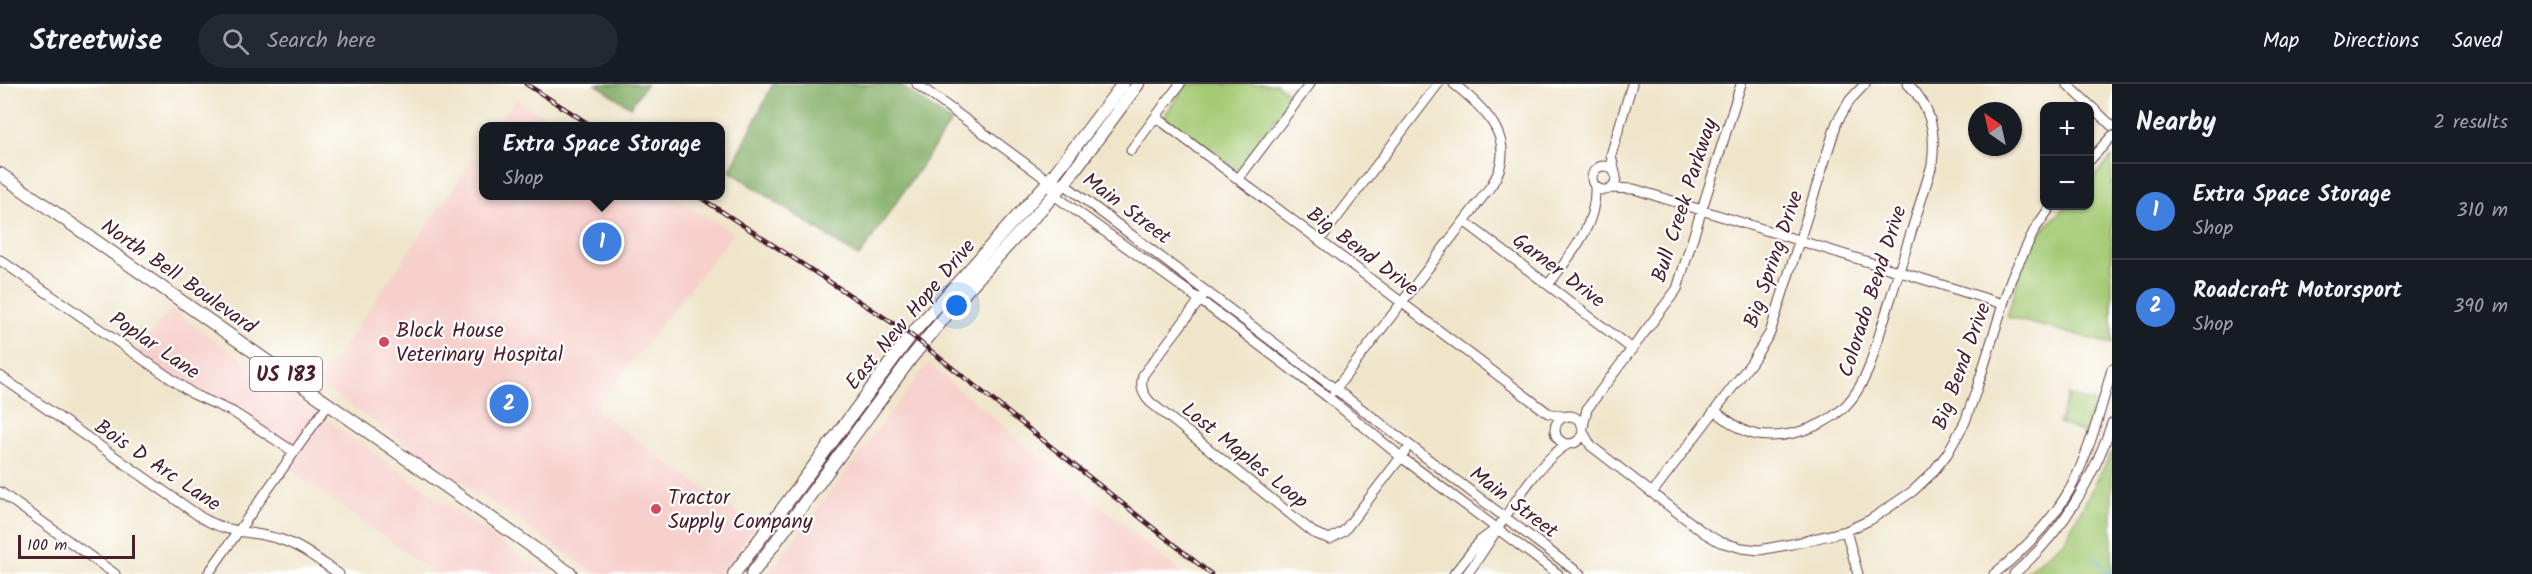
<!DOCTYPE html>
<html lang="en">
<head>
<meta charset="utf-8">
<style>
	body { margin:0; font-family:Kalam,sans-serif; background:#242831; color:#f1f3f6 }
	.controls { position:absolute; right:18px; top:18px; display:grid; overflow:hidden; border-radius:12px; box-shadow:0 2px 4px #0004 }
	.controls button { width:54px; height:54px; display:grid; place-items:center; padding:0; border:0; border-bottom:2px solid #363941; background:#171b24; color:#f1f3f6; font:30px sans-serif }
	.compass { position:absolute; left:1968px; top:18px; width:54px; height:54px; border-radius:50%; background:#171b24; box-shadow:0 2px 4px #0004; rotate:326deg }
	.scale { position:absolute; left:18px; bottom:15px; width:117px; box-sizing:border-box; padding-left:6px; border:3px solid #4a1f2b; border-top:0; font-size:16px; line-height:21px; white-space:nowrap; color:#4a1f2b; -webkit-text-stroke:4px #fff; paint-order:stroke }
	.you { position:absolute; left:957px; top:222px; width:21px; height:21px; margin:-15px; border:4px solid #fff; border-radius:50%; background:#1a73e8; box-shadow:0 0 0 9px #1a73e833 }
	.badge { display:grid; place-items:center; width:39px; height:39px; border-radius:50%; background:#d1495b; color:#fff; font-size:20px; font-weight:700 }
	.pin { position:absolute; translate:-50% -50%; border:3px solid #fff; box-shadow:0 2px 6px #0006 }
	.popup { position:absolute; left:479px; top:38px; width:246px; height:78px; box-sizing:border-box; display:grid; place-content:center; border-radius:12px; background:#171b24; filter:drop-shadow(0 2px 4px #0005); font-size:20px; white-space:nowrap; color:#9ea1a6 }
	.popup b { font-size:22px; color:#f1f3f6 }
	.popup::after { content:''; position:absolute; left:50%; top:100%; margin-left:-12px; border:12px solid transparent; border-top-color:#171b24 }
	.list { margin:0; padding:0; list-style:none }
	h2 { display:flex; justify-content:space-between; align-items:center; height:78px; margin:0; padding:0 24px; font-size:26px }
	h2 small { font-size:20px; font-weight:400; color:#9ea1a6 }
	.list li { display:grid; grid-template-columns:39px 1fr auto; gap:18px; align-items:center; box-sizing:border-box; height:96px; padding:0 24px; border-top:2px solid #363941 }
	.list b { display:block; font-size:22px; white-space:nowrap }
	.list p { margin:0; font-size:20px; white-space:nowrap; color:#9ea1a6 }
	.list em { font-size:20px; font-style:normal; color:#9ea1a6 }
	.icon { flex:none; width:33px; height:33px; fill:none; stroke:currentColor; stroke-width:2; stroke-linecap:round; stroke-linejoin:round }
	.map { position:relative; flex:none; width:2112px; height:490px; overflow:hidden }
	header { display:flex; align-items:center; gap:36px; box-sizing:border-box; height:84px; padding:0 30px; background:#171b24; border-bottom:2px solid #363941 }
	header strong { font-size:28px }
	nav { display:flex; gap:33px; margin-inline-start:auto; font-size:21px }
	.search { width:420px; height:54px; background:#242831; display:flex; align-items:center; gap:15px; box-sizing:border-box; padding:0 21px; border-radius:33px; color:#9ea1a6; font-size:22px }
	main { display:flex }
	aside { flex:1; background:#171b24 }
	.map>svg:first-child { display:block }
	.built { fill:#f7d0cc }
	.green { fill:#a4ca75; stroke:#777450; stroke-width:1.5 }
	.forest { fill:#83ae66; stroke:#666648; stroke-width:1.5 }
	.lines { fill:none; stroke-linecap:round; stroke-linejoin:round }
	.stream { stroke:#64b5df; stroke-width:2 }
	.minor-casing { stroke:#633d43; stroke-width:11 }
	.major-casing { stroke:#633d43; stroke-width:14 }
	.minor { stroke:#fff; stroke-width:9 }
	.major { stroke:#fff; stroke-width:12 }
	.rail-casing { stroke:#4a1f2b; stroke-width:4.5 }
	.rail { stroke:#fff; stroke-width:2; stroke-dasharray:7; stroke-linecap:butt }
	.poi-dot { fill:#d1495b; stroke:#fff; stroke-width:2 }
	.labels { text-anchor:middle; stroke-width:4.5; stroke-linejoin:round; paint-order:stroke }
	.shield { fill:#fff; stroke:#80626b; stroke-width:1.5 }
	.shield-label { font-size:20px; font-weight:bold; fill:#4a1f2b }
	.street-label { font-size:21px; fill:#4a1f2b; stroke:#fff }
	.poi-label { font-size:21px; fill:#4a1f2b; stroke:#fff; text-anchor:start }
</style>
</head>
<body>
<header>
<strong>Streetwise</strong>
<div class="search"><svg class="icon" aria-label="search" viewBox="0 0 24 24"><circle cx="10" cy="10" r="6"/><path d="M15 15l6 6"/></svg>Search here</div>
<nav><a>Map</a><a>Directions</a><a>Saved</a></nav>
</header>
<main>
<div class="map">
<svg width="2112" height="490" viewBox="0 0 2112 490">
	<rect width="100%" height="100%" fill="#fff"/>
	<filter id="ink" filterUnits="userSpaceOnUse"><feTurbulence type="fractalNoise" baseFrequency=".0167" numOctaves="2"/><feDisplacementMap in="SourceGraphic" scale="12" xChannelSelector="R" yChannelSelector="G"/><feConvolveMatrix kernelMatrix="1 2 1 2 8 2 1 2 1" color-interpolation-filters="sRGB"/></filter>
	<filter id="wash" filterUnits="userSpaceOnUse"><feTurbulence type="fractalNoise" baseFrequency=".008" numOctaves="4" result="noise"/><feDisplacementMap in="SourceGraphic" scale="24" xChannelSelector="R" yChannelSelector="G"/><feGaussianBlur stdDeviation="1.35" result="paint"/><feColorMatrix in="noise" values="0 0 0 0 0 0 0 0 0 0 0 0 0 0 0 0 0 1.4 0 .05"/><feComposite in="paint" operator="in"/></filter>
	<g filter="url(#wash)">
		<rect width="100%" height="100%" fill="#efe5ca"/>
		<path class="built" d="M516 14 561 42H496Z
			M483 61 484 112H673L734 149 594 325 756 442 719 490H596L318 299Z
			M170 225 545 490H436L297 391 290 383 296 373 232 332 189 312 134 273Z
			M928 280 1183 490H768Z"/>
		<path class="green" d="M1187 0H1276L1292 12 1237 86 1164 32Z
			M2112 73V260L2007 233 2029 160 2066 122H2090V97Z
			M2068 311 2093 318 2085 349 2059 339Z
			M2112 368V490H2024L2064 458Z"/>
		<path class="forest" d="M596 0H646L630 23Z
			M773 0H899L951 38 859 173 730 87Z"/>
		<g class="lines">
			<path class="stream" d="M2093 472 2111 490"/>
		</g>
	</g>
	<g filter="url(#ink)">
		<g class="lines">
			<g class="minor-casing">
				<path id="minor" d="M917 0 1049 97 1064 100 1580 490
					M2067 0 2112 42
					M1156 33 1548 329 1566 333
					M1131 66 1180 0
					M2090 76 2112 52
					M1592 94a12 12 0 1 1 24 0a12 12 0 1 1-24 0Z
					M1615 89 1611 71 1632 0
					M1239 94 1310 0
					M1610 104 1634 105 2003 220
					M1052 105 1054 111 1200 216 1329 314 1401 373 1558 490
					M1464 137 1632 265
					M1320 156 1438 0
					M0 176 193 310 233 328 294 368
					M1548 201C1571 170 1597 142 1595 102
					M1203 212 1143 291C1140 302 1142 309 1150 318L1314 449 1330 455 1344 447 1405 368
					M0 292 202 434C231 451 253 446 282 456 303 463 321 478 339 490
					M1334 307 1491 102C1520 58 1487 26 1454 0
					M1715 327C1726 335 1737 345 1750 349 1778 358 1820 345 1841 326 1854 315 1862 300 1869 284L1932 81C1936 49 1932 24 1908 0
					M1555 346a14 14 0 1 1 28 0a14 14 0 1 1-28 0Z
					M1583 343 1587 325 1677 205 1741 0
					M1583 348 1591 362 1703 448 1720 458 1742 464 1759 466 1792 460 1846 447 1870 436 1913 407 1932 389 1947 370 1965 338 1976 307 2011 195 2035 145 2051 122
					M0 408 115 490
					M1652 409 1751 279 1770 249 1837 38 1850 16 1865 0
					M1846 447 1858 490
					M208 490 329 319
					M1454 490 1480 457 1495 446
					M1467 490C1495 454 1530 382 1568 360
					M1994 490C2025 466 2061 428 2077 391 2092 358 2102 321 2112 285
					M2014 490C2062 449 2092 398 2112 339"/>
			</g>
			<g class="major-casing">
				<path id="major" d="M0 90 571 490
					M734 490 911 251 1049 97 1123 0
					M752 490 911 274 967 206 1064 100 1138 0"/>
			</g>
			<use href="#minor" class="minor"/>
			<use href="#major" class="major"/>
			<g class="rail-casing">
				<path id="rail" d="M526 0 592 42
					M698 112 911 251 1211 490"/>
			</g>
			<use href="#rail" class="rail"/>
		</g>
	</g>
	<g class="poi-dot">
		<circle cx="384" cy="258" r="6"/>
		<circle cx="656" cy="425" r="6"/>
	</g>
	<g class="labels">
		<rect class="shield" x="250" y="273" width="72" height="34" rx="4.5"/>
		<g class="shield-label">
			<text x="286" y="297">US 183</text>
		</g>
		<g class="street-label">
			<text transform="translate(1684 116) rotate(-72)" y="7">Bull Creek Parkway</text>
			<text transform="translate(1127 124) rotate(37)" y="7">Main Street</text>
			<text transform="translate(1363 167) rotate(37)" y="7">Big Bend Drive</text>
			<text transform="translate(1773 175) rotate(-71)" y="7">Big Spring Drive</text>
			<text transform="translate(1559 186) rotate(37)" y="7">Garner Drive</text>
			<text transform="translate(179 192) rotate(35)" y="7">North Bell Boulevard</text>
			<text transform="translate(1872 207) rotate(-72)" y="7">Colorado Bend Drive</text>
			<text transform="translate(910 230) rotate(-50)" y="7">East New Hope Drive</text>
			<text transform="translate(155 261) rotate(34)" y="7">Poplar Lane</text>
			<text transform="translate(1961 282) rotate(-70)" y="7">Big Bend Drive</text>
			<text transform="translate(1245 371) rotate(39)" y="7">Lost Maples Loop</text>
			<text transform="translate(158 381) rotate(34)" y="7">Bois D Arc Lane</text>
			<text transform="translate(1514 418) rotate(37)" y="7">Main Street</text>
		</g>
		<g class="poi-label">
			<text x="396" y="253">Block House<tspan x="396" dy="24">Veterinary Hospital</tspan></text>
			<text x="668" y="420">Tractor<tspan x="668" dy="24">Supply Company</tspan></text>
		</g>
	</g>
</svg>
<div class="controls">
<button>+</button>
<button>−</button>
</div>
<svg class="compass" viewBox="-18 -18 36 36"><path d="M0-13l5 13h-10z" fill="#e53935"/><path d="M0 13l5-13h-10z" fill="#9ea1a6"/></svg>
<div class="scale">100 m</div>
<div class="you"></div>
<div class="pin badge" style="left:602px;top:158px;background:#3f7fe0">1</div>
<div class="popup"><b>Extra Space Storage</b>Shop</div>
<div class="pin badge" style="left:509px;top:320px;background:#3f7fe0">2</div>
</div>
<aside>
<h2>Nearby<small>2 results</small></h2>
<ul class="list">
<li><span class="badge" style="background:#3f7fe0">1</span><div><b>Extra Space Storage</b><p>Shop</p></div><em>310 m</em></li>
<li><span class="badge" style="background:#3f7fe0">2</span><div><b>Roadcraft Motorsport</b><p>Shop</p></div><em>390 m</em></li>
</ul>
</aside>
</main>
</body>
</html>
